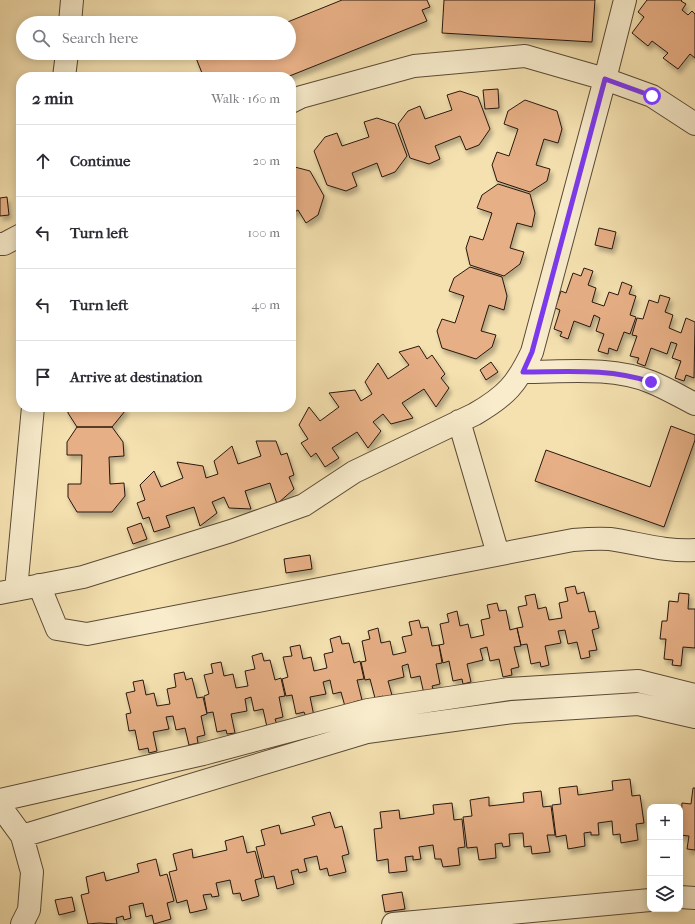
<!DOCTYPE html>
<html lang="en">
<head>
<meta charset="utf-8">
<style>
	body { margin:0; font-family:"IM FELL French Canon",serif; background:#f2f2f3; color:#2b2b33 }
	.controls { position:absolute; right:12px; bottom:12px; display:grid; overflow:hidden; border-radius:8px; box-shadow:0 2px 10px #0003 }
	.controls button { width:36px; height:36px; display:grid; place-items:center; padding:0; border:0; border-bottom:1px solid #e1e1e2; background:#fff; color:#2b2b33; font:20px sans-serif }
	.stop { position:absolute; width:12px; height:12px; margin:-9px; border:3px solid #7c3aed; border-radius:50%; background:#fff }
	.stop.end { background:#7c3aed; border-color:#fff; box-shadow:0 1px 4px #0008 }
	.list { margin:0; padding:0; list-style:none }
	h2 { display:flex; justify-content:space-between; align-items:center; height:52px; margin:0; padding:0 16px; font-size:17px }
	h2 small { font-size:13px; font-weight:400; color:#7c7c81 }
	.list li { display:grid; grid-template-columns:26px 1fr auto; gap:12px; align-items:center; box-sizing:border-box; height:72px; padding:0 16px; border-top:1px solid #e1e1e2 }
	.list b { display:block; font-size:15px; white-space:nowrap }
	.list em { font-size:13px; font-style:normal; color:#7c7c81 }
	.icon { flex:none; width:22px; height:22px; fill:none; stroke:currentColor; stroke-width:2; stroke-linecap:round; stroke-linejoin:round }
	.map { position:relative; flex:none; width:695px; height:924px; overflow:hidden }
	.search { position:absolute; background:#fff; box-shadow:0 2px 10px #0003; left:16px; top:16px; width:280px; height:44px; display:flex; align-items:center; gap:10px; box-sizing:border-box; padding:0 14px; border-radius:22px; color:#7c7c81; font-size:15px }
	.panel { position:absolute; background:#fff; box-shadow:0 2px 10px #0003; left:16px; top:72px; width:280px; height:340px; border-radius:16px }
	.map>svg:first-child { display:block }
	.building { fill:#e7af85; stroke:#27180f; filter:url(#shadow) }
	.lines { fill:none; stroke-linecap:round; stroke-linejoin:round }
	.minor-casing { stroke:#5a4a37; stroke-width:24 }
	.minor { stroke:#f8eccc; stroke-width:22 }
	.route { stroke:#7c3aed; stroke-width:5 }
</style>
</head>
<body>
<div class="map">
<svg width="695" height="924" viewBox="0 0 695 924">
	<defs>
		<filter id="shadow"><feDropShadow dx="2.5" dy="4.5" stdDeviation="2" flood-color="#0004"/></filter>
	</defs>
	<rect width="100%" height="100%" fill="#f5e1b0"/>
	<filter id="stains"><feTurbulence type="fractalNoise" baseFrequency=".005" numOctaves="4"/><feColorMatrix values="0 0 0 0 .2 0 0 0 0 .09 0 0 0 0 .02 0 0 0 .5 -.17"/></filter>
	<radialGradient id="worn" r=".72"><stop offset=".6" stop-color="#630" stop-opacity="0"/><stop offset="1" stop-color="#630" stop-opacity=".3"/></radialGradient>
	<path class="building" d="M342 0H427L430 7 422 10 427 21 287 77H196V75L202 73 196 58 209 53H289V23H285Z
		M444 0H595L592 42 442 33Z
		M647 0H682L681 1 686 4 682 10 688 15 692 11 695 14V58L690 54 678 69 663 58 668 53 652 41 648 46 632 33 644 17 638 12Z
		M498 89 499 108 485 109 483 90Z
		M460 91 478 97 490 129 479 145 466 150 460 136 435 146 440 159 429 164 410 158 398 124 408 111 420 106 425 119 452 110 447 95Z
		M525 100 557 111 562 129 558 143 544 139 536 165 550 169 547 181 530 192 497 181 492 165 497 152 509 156 518 129 504 124 508 111Z
		M377 118 395 124 407 156 395 172 382 177 377 163 352 173 357 186 346 191 327 185 314 151 325 137 337 133 342 146 369 137 364 122Z
		M291 166 310 171 324 196 318 215 306 223 298 210 291 214Z
		M498 184 530 194 535 213 532 227 517 223 510 248 524 252 520 264 504 276 470 265 466 248 470 236 483 240 492 213 477 208 482 195Z
		M7 197 9 215 0 216V198Z
		M599 228 616 232 612 249 595 245Z
		M470 267 502 277 507 296 504 310 489 305 481 331 496 335 492 347 476 359 442 348 437 331 442 319 455 323 464 296 449 291 454 278Z
		M584 268 593 271 588 285 596 288 592 302 604 306 609 292 618 295 622 282 632 286 629 294 636 296 630 315 636 317 630 334 624 332 617 351 609 348 608 354 598 351 604 334 596 331 600 318 594 315 590 327 574 321 568 339 560 336 562 332 554 329 560 310 555 308 561 291 566 293 573 273 581 276Z
		M660 295 670 298 665 312 673 315 669 328 681 333 686 318 695 322 694 378 686 375 684 381 675 378 681 361 672 358 677 344 671 342 667 354 651 348 645 366 637 363 639 358 630 356 637 336 632 335 637 318 643 319 649 300 658 303Z
		M419 346 427 359 432 355 445 374 441 378 449 388 436 407 424 389 402 403 413 418 391 424 383 414 373 422 381 431 368 448 357 432 332 448 339 458 325 467 316 453 311 457 301 443 308 439 299 425 309 407 320 421 339 407 329 393 355 390 361 401 372 394 365 382 378 363 388 379 409 365 399 352Z
		M491 362 498 372 486 380 480 370Z
		M68 407H125V411L112 427H77L68 413Z
		M671 426 695 435V440L664 527 535 481 546 450 650 487Z
		M77 427H112L123 442 124 456 109 457 110 484 124 483 125 496 112 512H77L68 497V484H81L82 455H67V442Z
		M256 441H276L281 455 287 453 294 475 289 477 294 489 277 504 270 483 245 491 251 509 229 508 224 497 212 502 217 513 200 526 194 507 166 516 170 527 154 532 149 517 143 519 137 503 145 500 140 485 154 471 161 487 183 478 177 462 203 466 206 478 218 474 214 461 232 446 238 464 261 456Z
		M141 523 147 539 133 544 127 528Z
		M310 555 312 569 286 573 284 559Z
		M575 586 577 594 584 592 589 612 595 611 599 628 592 630 597 650 589 651 590 657 581 659 577 642 568 644 565 630 558 631 561 643 545 646 549 665 541 667 540 662 531 664 527 644 521 645 517 628 523 627 518 607 527 605 525 596 535 594 538 609 546 607 549 620 562 618 559 603 568 601 565 588Z
		M679 593 689 594 688 609H695V648L683 647 681 666 672 665 673 660 664 659 666 639H660L662 621H667L669 601 678 602Z
		M497 603 499 611 506 610 510 630 517 628 521 646 514 647 519 667 511 669 512 675 503 677 499 659 490 661 487 647 480 649 483 660 467 664 471 682 463 684 462 679 453 681 449 661 443 663 439 645 444 644 440 624 449 622 447 614 457 611 460 626 468 624 471 638 484 635 481 620 490 618 487 605Z
		M419 620 421 628 428 627 432 646 439 645 442 663 436 664 440 684 432 686 434 692 424 694 420 676 411 678 408 664 402 666 404 677 388 681 393 699 384 701 383 696 375 698 370 679 365 680 361 662 366 661 362 641 370 639 368 631 378 628 381 643 390 641 393 655 406 652 402 637 412 635 409 622Z
		M340 636 342 644 349 643 354 663 360 661 364 679 357 680 362 700 354 702 355 708 346 710 341 692 333 694 330 680 323 682 326 694 310 697 314 716 306 717 304 712 296 714 292 695 286 696 282 679 288 677 283 657 292 656 290 647 300 645 303 659 311 657 314 671 327 668 324 654 333 652 330 639Z
		M262 653 264 661 270 660 275 680 281 678 285 696 279 697 283 717 275 719 277 725 267 727 263 709 254 711 251 697 245 699 247 711 231 714 235 733 227 734 226 730 217 732 213 712 207 713 204 696 209 694 204 675 213 673 211 664 221 662 224 676 233 674 236 688 248 686 245 671 255 669 252 656Z
		M184 672 186 680 192 678 197 698 203 697 207 714 201 716 205 735 197 737 198 743 189 745 185 728 176 730 173 716 166 717 169 729 153 732 157 751 149 753 148 748 139 750 135 730 129 731 126 714 131 713 126 693 135 691 133 682 143 680 146 695 154 693 157 706 170 704 167 689 176 687 174 674Z
		M630 779 632 796 640 795 644 823 636 824 638 840 621 843 620 834 613 835 612 821 598 823 599 835H591V832L584 833 585 846 568 849 566 835 556 837 552 805 561 804 559 788 577 786 578 795 613 790 612 781Z
		M693 788H695V850L687 849 689 836 680 835 682 803 691 804Z
		M541 791 543 807 551 806 555 835H547L550 852 532 854 531 846 524 847 523 833 509 834 510 846 503 847 502 843 495 844 496 858 479 860 477 847 467 848 463 817 472 816 470 800 489 797V806L524 802 523 793Z
		M452 803 454 820 462 819 465 847 458 848 460 865 443 867 441 859H435L433 845 419 847 421 859 413 860V856L405 857 407 871 389 873 388 859 377 861 374 829 382 828 380 812 399 810 400 819 434 814 433 805Z
		M330 812 335 828 342 826 349 854 342 856 346 872 329 876 327 868 320 870 317 856 304 859 307 871 299 873 298 869 291 871 294 884 277 889 274 876 264 878 256 847 265 845 261 830 279 825 281 834 315 825 312 817Z
		M243 836 247 853 255 851 262 878 255 880 259 896 242 901 240 893 233 894 230 880 216 883 219 896 212 897 211 894 203 895 207 909 190 913 187 900 177 903 169 872 177 870 173 854 192 849 193 858 227 850 225 841Z
		M156 859 160 876 167 874 174 901 167 903 171 919 154 924 152 915 146 917 143 903 129 906 131 918 124 920 123 916 116 918 117 924 99 923 88 924 81 895 89 893 86 877 104 872 106 881 139 872 137 864Z
		M402 892 405 909 385 912 382 895Z
		M72 897 75 911 59 915 55 900Z"/>
	<g class="lines">
		<g class="minor-casing">
			<path id="minor" d="M70 23 72 0
				M64 77 67 53
				M291 102 301 97 414 66 525 56 605 79 652 96 695 124
				M0 244H4L21 235
				M523 372C565 372 611 366 651 382 666 388 681 397 695 404
				M459 421 498 554
				M39 585 57 629 87 634 573 540C585 539 597 538 610 539 638 543 666 552 695 550
				M16 590 33 407
				M0 593 83 577 231 531 304 505 354 472 475 414C506 396 517 384 532 352L605 79 625 0
				M0 800 203 754 368 710 509 689 638 681 695 695
				M0 806 22 836 32 872 29 910 22 924
				M22 836 367 732 513 712 638 704 695 717
				M680 897 695 898
				M393 924 650 900"/>
		</g>
		<use href="#minor" class="minor"/>
	</g>
	<g class="lines">
		<path class="route" d="M651 382C608 368 567 372 523 372L532 352 605 79 652 96"/>
	</g>
	<rect width="100%" height="100%" filter="url(#stains)"/>
	<rect width="100%" height="100%" fill="url(#worn)"/>
</svg>
<div class="controls">
<button>+</button>
<button>−</button>
<button><svg class="icon" aria-label="layers" viewBox="0 0 24 24"><path d="M12 4l9 5-9 5-9-5zM3 14l9 5 9-5"/></svg></button>
</div>
<div class="stop" style="left:652px;top:96px"></div>
<div class="stop end" style="left:651px;top:382px"></div>
<div class="search"><svg class="icon" aria-label="search" viewBox="0 0 24 24"><circle cx="10" cy="10" r="6"/><path d="M15 15l6 6"/></svg>Search here</div>
<section class="panel">
<h2>2 min<small>Walk · 160 m</small></h2>
<ul class="list">
<li><svg class="icon" aria-label="ahead" viewBox="0 0 24 24"><path d="M12 20V5M6 11l6-6 6 6"/></svg><div><b>Continue</b></div><em>20 m</em></li>
<li><svg class="icon" aria-label="left" viewBox="0 0 24 24"><path d="M17 20v-9H6M10 6l-5 5 5 5"/></svg><div><b>Turn left</b></div><em>100 m</em></li>
<li><svg class="icon" aria-label="left" viewBox="0 0 24 24"><path d="M17 20v-9H6M10 6l-5 5 5 5"/></svg><div><b>Turn left</b></div><em>40 m</em></li>
<li><svg class="icon" aria-label="arrive" viewBox="0 0 24 24"><path d="M6 21V4h12l-3 4 3 4H6"/></svg><div><b>Arrive at destination</b></div></li>
</ul>
</section>
</div>
</body>
</html>
